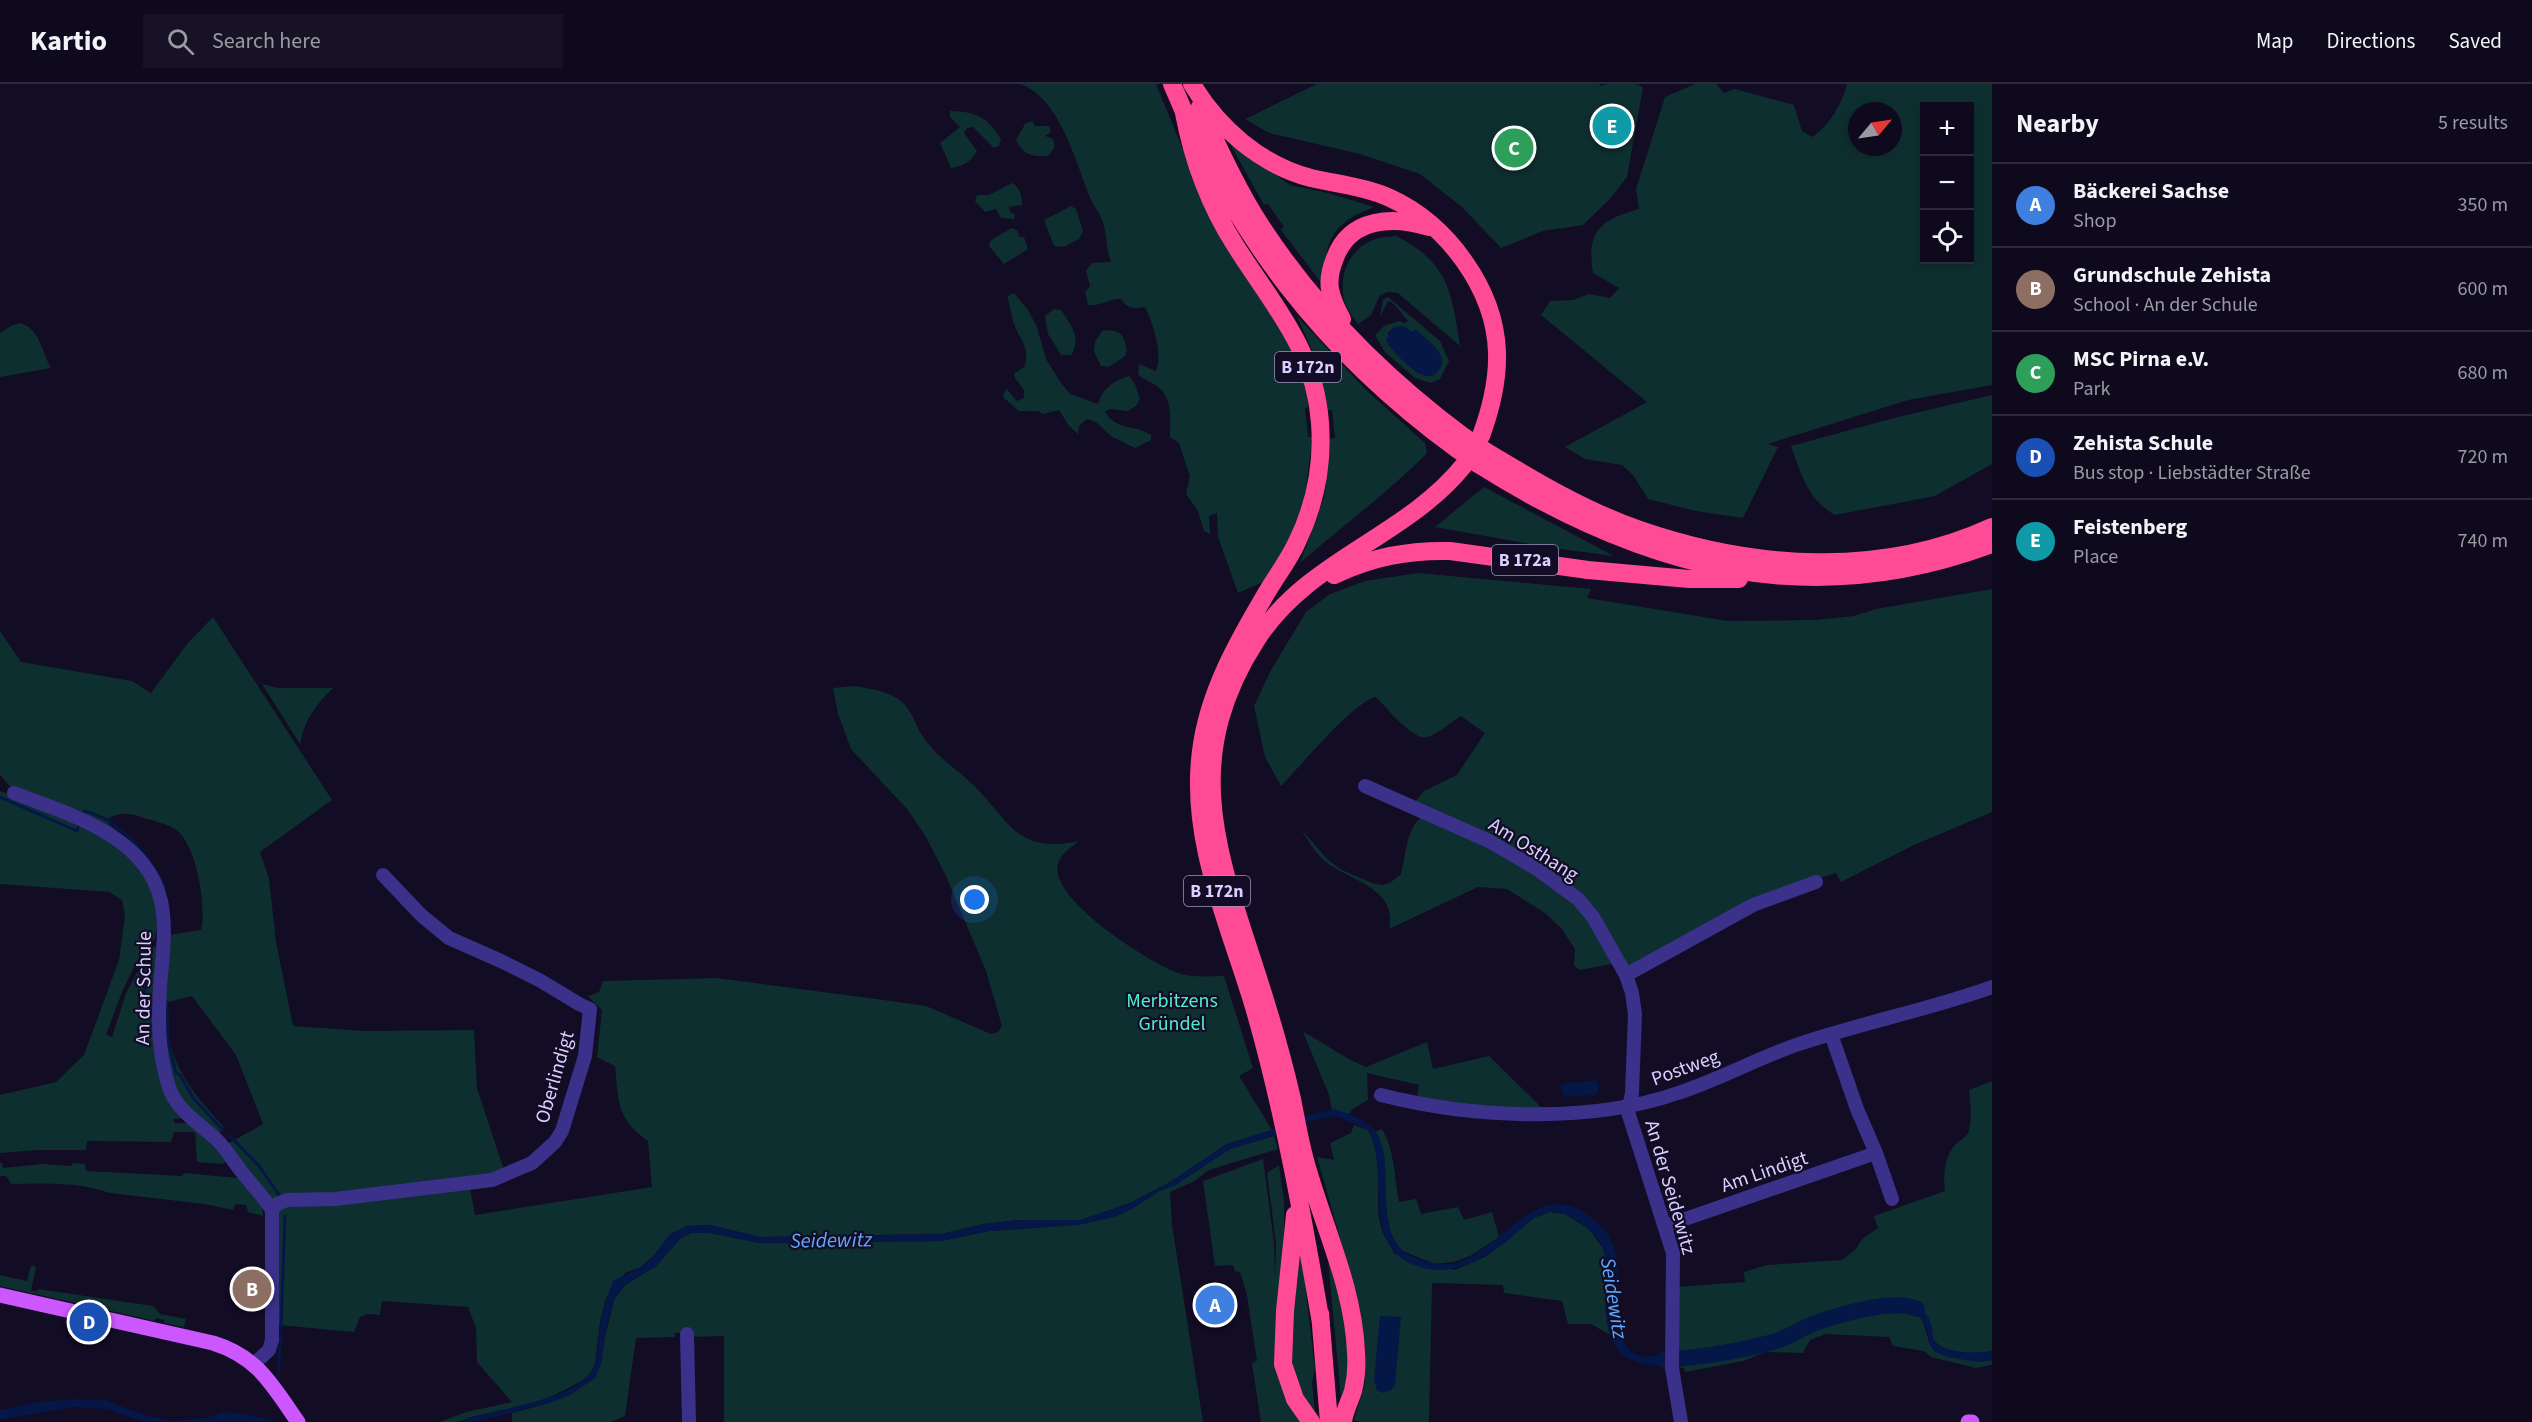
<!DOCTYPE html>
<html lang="en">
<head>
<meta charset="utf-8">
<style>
	body { margin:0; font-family:"Source Sans 3",sans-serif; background:#171225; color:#f1f3f6 }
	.controls { position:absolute; right:18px; top:18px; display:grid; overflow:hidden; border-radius:0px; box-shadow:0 3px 9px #0003 }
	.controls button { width:54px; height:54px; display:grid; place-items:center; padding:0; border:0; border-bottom:2px solid #2e2a3b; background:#0e091c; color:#f1f3f6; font:30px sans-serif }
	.compass { position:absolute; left:1848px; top:18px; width:54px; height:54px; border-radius:50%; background:#0e091c; box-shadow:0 3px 9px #0003; rotate:61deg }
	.you { position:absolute; left:975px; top:816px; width:21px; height:21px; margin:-15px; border:4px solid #fff; border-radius:50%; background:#1a73e8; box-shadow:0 0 0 9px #1a73e833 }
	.badge { display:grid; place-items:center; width:39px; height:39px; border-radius:50%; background:#ea580c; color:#fff; font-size:20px; font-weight:700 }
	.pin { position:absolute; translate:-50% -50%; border:3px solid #fff; box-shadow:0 2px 6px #0006 }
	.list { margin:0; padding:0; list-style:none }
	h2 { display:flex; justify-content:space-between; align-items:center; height:78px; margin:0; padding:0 24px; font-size:26px }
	h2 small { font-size:20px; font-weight:400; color:#9b9aa3 }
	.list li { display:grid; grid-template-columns:39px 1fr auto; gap:18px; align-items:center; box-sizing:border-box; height:84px; padding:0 24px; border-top:2px solid #2e2a3b }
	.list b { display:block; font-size:22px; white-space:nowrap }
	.list p { margin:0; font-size:20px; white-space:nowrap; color:#9b9aa3 }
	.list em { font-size:20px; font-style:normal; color:#9b9aa3 }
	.icon { flex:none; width:33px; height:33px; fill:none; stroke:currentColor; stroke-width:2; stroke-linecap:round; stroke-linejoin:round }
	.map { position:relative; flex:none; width:1992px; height:1338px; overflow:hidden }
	header { display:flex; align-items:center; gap:36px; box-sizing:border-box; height:84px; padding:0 30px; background:#0e091c; border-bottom:2px solid #2e2a3b }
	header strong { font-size:28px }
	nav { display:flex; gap:33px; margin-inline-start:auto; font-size:21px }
	.search { width:420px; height:54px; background:#171225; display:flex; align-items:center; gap:15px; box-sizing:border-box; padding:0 21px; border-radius:0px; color:#9b9aa3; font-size:22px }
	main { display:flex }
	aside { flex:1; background:#0e091c }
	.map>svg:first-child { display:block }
	.green { fill:#0e2f30; fill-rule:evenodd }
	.water { fill:#041746 }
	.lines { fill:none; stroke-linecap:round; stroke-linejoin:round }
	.stream { stroke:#041746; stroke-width:3 }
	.river { stroke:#041746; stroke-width:16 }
	.minor { stroke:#3b318a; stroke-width:14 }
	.major { stroke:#cc57ff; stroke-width:15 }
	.highway { stroke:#ff4b95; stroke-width:18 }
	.highway-bridge { stroke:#ff4b95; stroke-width:18 }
	.labels { text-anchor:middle; stroke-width:4.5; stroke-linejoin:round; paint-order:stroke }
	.shield { fill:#120c25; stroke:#9d95be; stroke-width:1.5 }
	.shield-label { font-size:18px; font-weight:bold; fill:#d9d0ff }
	.street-label { font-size:20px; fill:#d9d0ff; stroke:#120c25 }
	.park-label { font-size:20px; fill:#4fedd0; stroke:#120c25 }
	.water-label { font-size:21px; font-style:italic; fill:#5ea9ff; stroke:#120c25 }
</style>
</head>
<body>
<header>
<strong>Kartio</strong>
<div class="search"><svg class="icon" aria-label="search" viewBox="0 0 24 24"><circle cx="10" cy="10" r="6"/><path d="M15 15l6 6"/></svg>Search here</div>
<nav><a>Map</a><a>Directions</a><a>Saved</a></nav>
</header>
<main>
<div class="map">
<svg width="1992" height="1338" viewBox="0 0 1992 1338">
	<rect width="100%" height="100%" fill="#120c25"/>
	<path class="green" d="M1019 0H1156L1205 119 1283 247 1301 286 1309 323 1305 324 1308 353H1312L1305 415 1281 474 1263 498 1238 509 1218 453 1217 429 1209 432 1210 450 1204 447 1198 427 1186 410 1190 392 1179 359 1170 353C1170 337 1173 314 1158 303 1151 297 1145 297 1138 290L1139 280 1156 287C1163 268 1153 240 1145 223 1133 225 1128 225 1121 215 1109 214 1100 223 1088 221L1085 208 1090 202 1086 187 1092 179 1111 178C1106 166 1107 154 1104 142 1102 132 1094 123 1090 113 1076 79 1059 11 1019 0Z
		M1317 0H1599L1602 2 1606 0H1635L1643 3 1627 93 1609 116 1583 141 1543 147 1501 164 1462 123 1420 90 1360 70 1269 49 1245 35Z
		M1695 0H1716L1724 9 1735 5 1794 21 1802 47 1812 53C1829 42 1842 20 1847 0H1992V301L1908 316 1768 360 1778 363 1743 434 1696 427 1648 415 1633 391 1622 381 1585 375 1565 363 1647 318 1541 231 1550 217 1573 216 1589 210 1610 214 1619 204 1593 189C1586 146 1601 136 1639 125L1636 105 1665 13ZM1924 22H1970V176H1924ZM1857 27H1893V63H1857Z
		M950 27C977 28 986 32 1001 55L999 62 994 64 973 43 967 44 964 49 977 67C971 78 963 82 951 84L940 59 960 43 950 33Z
		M1032 37 1035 42H1049L1051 48 1045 52 1053 55 1055 63 1048 72C1032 73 1023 71 1016 56L1025 40Z
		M1229 58 1290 101 1328 109 1374 123C1330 140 1326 156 1323 201L1281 146 1284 143 1268 120 1264 121Z
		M1012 99C1020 103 1022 112 1022 121L1009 123 1010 128 1015 131 1014 135 1001 134 996 125 985 128 975 117 977 111H989Z
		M1071 122 1076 125 1083 147 1079 155 1063 163 1054 162 1044 136Z
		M1012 144 1017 146 1020 153H1024L1028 165 1004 180 989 162 991 156Z
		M1396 152C1448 178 1452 208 1460 262L1398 209 1388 208 1380 211 1371 231 1358 240C1355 235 1350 230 1347 224 1336 199 1346 166 1373 156 1379 153 1389 153 1396 152Z
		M1014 209 1028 226 1037 243 1046 275 1061 299 1070 310 1098 320C1103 304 1113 297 1129 292L1135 300 1140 315 1136 322 1128 327 1110 325 1105 327C1113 346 1137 341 1151 351V356L1135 364 1111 352 1096 338 1087 335 1079 342 1078 350 1069 342 1059 326 1043 330 1038 327H1019L1003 313 1006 304 1017 317 1024 314V306L1015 294 1014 290 1025 282C1029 261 1021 258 1014 240 1011 232 1011 224 1008 216V212Z
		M1388 213 1440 257 1449 277 1440 295 1431 299 1415 294 1385 268 1375 251 1384 242 1399 237 1405 239 1408 237 1392 218 1388 217 1380 233 1383 216ZM1406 243 1411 248 1419 290 1388 260V249L1393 244Z
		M1054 225 1061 226C1071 241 1082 254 1071 271H1061L1048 250 1045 232Z
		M1297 232 1366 306 1425 359 1427 369C1388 409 1342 442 1300 479L1324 414 1330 355 1335 354 1332 326H1327L1317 278Z
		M20 239C40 245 41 266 51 284L0 293V249L11 242Z
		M1111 246 1120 249 1124 255 1127 266 1125 272 1109 283 1101 282 1094 268 1095 258 1102 247Z
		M1992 311V380L1935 412 1835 431C1808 416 1801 390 1791 362L1898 333Z
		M1484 403 1614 472 1553 464 1435 443Z
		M1418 489 1591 505 1587 514 1728 537 1816 536 1854 532 1876 525 1992 505V728L1914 761 1841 798 1836 789 1785 805 1629 887 1579 813 1415 718 1424 707 1457 691 1485 649 1461 632C1451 638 1439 649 1428 653 1414 658 1386 623 1376 613 1355 616 1299 684 1281 702L1265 673 1254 622 1271 586 1306 528 1330 510 1365 497Z
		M213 533 332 716 260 768 269 795 276 858 293 942 365 947 474 946 477 1004 505 1089 271 1117 227 1060 263 1040 236 971 192 912 168 918 169 957 166 958 163 810 165 808 169 851 201 846C207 823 196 758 175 745 166 740 154 737 144 734 132 729 116 727 106 737L144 771 163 802 160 803 137 771 14 707 0 691V547L21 578 132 597 151 609 187 560Z
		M262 600 278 604H333C316 621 304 636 300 660Z
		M854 602C871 605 889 607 902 618 914 629 916 645 926 657 938 673 955 684 970 698 1010 735 1014 771 1079 757 1072 763 1060 770 1058 780 1048 815 1150 879 1178 889 1192 894 1209 892 1224 892L1253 984 1239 992 1272 1046 1227 1060 1172 1097 1130 1119 1081 1136H1019L984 1140 941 1150 760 1153 710 1141 687 1142 641 1183 625 1189 606 1214 600 1238 595 1280 590 1290 582 1297 548 1314 525 1321 471 1333 457 1338H440L466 1328 512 1318 477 1278 476 1244 468 1223 382 1217 380 1231 367 1230 360 1233 354 1248 278 1241V1125L281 1121 469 1100 475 1131 652 1103 648 1057C616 1034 619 1019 615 982L597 973 602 926 588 912 599 908 603 897 717 894 876 915 926 922 991 950 998 948 1002 942 986 887 946 792 926 753 908 726 851 665 838 630 833 604Z
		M0 707 80 736 126 767 152 802 158 834 155 854 145 863 136 879 122 908 106 951 112 953 126 909 150 865 156 862V951L185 1034 174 1035V1039H192L227 1075 224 1080 197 1078 195 1048H174L171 1058 87 1057 86 1066H38L0 1069V1011L56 998 84 971 119 876 125 832 122 816 109 808 0 800Z
		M1423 732 1487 759 1576 816 1617 879 1580 886 1574 882 1575 865 1561 844 1545 829 1507 805 1478 803 1389 845C1398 804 1350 797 1326 778 1315 769 1308 756 1300 744L1328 776 1342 786 1372 799 1382 801 1390 799 1401 790C1406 772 1406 743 1423 732Z
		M1303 948C1325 959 1343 974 1366 983L1427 958 1433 985 1489 972 1541 1023 1539 1026 1416 1017 1419 1001 1367 989 1368 1016 1351 1026 1350 1030 1332 1026 1329 1011Z
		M170 961C182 997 199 1016 224 1043L219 1050 178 1016 163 964Z
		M1992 997V1267C1975 1272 1943 1270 1933 1255L1930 1238 1921 1223 1898 1220 1853 1228 1817 1238 1775 1258 1714 1271 1675 1275 1676 1203 1745 1198 1744 1188 1767 1181 1842 1176 1856 1165 1862 1155 1878 1144 1874 1132 1945 1107C1943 1093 1944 1074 1954 1062 1958 1058 1965 1054 1968 1049 1973 1036 1970 1020 1969 1006Z
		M1354 1041 1368 1046C1387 1081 1371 1117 1383 1149 1386 1156 1391 1163 1395 1170L1455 1186 1487 1172 1534 1134 1549 1128 1565 1130 1589 1145 1604 1166 1607 1175 1605 1209 1610 1251 1591 1240H1568L1562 1217 1504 1209 1503 1201 1432 1199 1429 1338H1360L1354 1336 1365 1299 1357 1213 1317 1073 1334 1076 1330 1059 1351 1049Z
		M1382 1045C1395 1067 1394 1093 1399 1118L1416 1115 1421 1130 1458 1123 1464 1136 1492 1128 1499 1153 1470 1172 1454 1178 1435 1180 1400 1166 1390 1148 1375 1048Z
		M1274 1052 1278 1065 1209 1086 1193 1098 1170 1108 1172 1141 1203 1338H724V1252L690 1253V1248L675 1249 674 1253 636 1254 625 1332 611 1338H512V1329C545 1321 567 1313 595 1294L614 1216 625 1201 656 1182 681 1154 691 1149H710L760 1159 941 1157 989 1147 1037 1144 1114 1133 1135 1123 1159 1107 1167 1104 1230 1065Z
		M1263 1075 1274 1159 1275 1193 1276 1159 1267 1089 1279 1081 1284 1119V1147L1277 1264 1305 1338H1261L1252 1279 1257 1277 1247 1211 1240 1188 1235 1187 1233 1181 1215 1182 1203 1097Z
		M0 1079H2L3 1084 43 1080 71 1082 73 1079 85 1080 86 1087 182 1092 184 1089 238 1094 262 1119 263 1132 248 1128 246 1121 235 1120 233 1126 204 1120 110 1109C80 1098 43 1099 11 1100L6 1092H0Z
		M1300 1158 1315 1285 1312 1299 1315 1328C1275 1280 1294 1215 1300 1158Z
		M1327 1165C1337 1201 1361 1281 1341 1315Z
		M31 1181 36 1183 31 1207H37L38 1205 153 1222 160 1230 186 1235 184 1243 164 1239V1236L156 1234 155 1237 0 1202V1191L27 1197Z
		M1898 1223C1929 1223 1922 1250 1934 1267L1988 1277 1992 1276V1281L1976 1284 1931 1273 1924 1267 1893 1262 1889 1253 1826 1250 1810 1256 1803 1269 1766 1268 1743 1277 1685 1288 1684 1284 1676 1283 1675 1280 1748 1269 1798 1252 1819 1242Z"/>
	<path class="water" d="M1400 242 1406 243 1411 248 1415 245C1425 254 1451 271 1439 286 1436 290 1431 293 1427 292 1416 292 1389 265 1386 255L1393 244Z
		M1594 996 1599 1000 1598 1008 1594 1011 1564 1013 1560 1003 1563 1000Z
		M1335 1025C1347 1029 1361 1034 1371 1043 1399 1067 1373 1135 1400 1164 1406 1172 1423 1177 1433 1179 1489 1193 1524 1094 1582 1127 1591 1133 1599 1139 1606 1148 1613 1158 1617 1170 1618 1182 1619 1208 1609 1264 1641 1272 1649 1274 1660 1270 1668 1269L1669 1281C1614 1284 1605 1257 1605 1207 1605 1183 1610 1162 1588 1145 1580 1138 1568 1129 1557 1128 1536 1126 1522 1145 1507 1157 1479 1179 1443 1197 1408 1178 1362 1153 1390 1086 1368 1046L1336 1032 1305 1038 1274 1052 1230 1065 1174 1102 1159 1107 1135 1123 1114 1133 1079 1141 989 1147 941 1157 760 1159 710 1149H691L681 1154 656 1182 625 1201 614 1216 607 1241 601 1281 595 1294 570 1311 549 1319 475 1338H457C490 1325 582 1317 594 1282 599 1269 598 1254 600 1241 602 1225 608 1211 613 1197L641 1183 651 1175 671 1149 687 1142 710 1141 760 1153 941 1150 984 1140 1019 1136H1081L1130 1119 1172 1097 1227 1060 1272 1046 1304 1032Z
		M1898 1218C1916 1218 1927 1225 1932 1243 1933 1248 1932 1253 1934 1257 1941 1269 1980 1270 1992 1267V1276L1979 1278 1947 1273 1934 1267 1929 1259 1927 1245 1917 1228 1908 1223 1843 1235 1748 1269 1675 1280V1275L1714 1271 1775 1258 1817 1238Z
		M1380 1232 1401 1233 1395 1301 1391 1306 1383 1309 1377 1306 1374 1296Z
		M72 1315 105 1316 145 1331 173 1337 205 1334 224 1328 245 1330 282 1338H143L106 1325 72 1323 0 1336V1326L39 1318Z"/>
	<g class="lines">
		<path class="stream" d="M0 713 77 747 79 740
			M83 731 84 727C121 735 147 771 165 802
			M143 886 147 934
			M166 917 168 957 176 989 180 991 194 1015 223 1046
			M229 1051 259 1082 281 1114
			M281 1244 285 1132
			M278 1293 281 1248"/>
		<path class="river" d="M1664 1276C1700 1273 1737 1268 1773 1258 1789 1254 1803 1243 1818 1238 1841 1230 1897 1214 1917 1225"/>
		<path class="minor" d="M1365 702 1489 757 1537 785 1578 815 1593 833 1626 891 1632 909 1635 930 1632 1009 1628 1028 1673 1169 1672 1284 1681 1338
			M14 709C68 730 146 751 161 817 167 845 162 875 160 903 158 939 158 972 170 1006 179 1028 200 1040 216 1055 226 1064 233 1077 241 1087 252 1101 263 1112 272 1126V1256L269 1266 254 1280
			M1626 891 1753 821 1816 798
			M1381 1011C1471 1034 1589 1040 1678 1009 1718 996 1756 975 1796 961 1860 939 1928 926 1992 903
			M1876 1069 1892 1115
			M272 1126 277 1120 287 1116 335 1115 492 1096 532 1079 555 1058 562 1047 585 972 590 925 579 920 541 897 501 877 449 854 422 832 383 791
			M1665 1142 1876 1069 1857 1025 1831 950
			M687 1250 689 1338"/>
		<path class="major" d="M0 1211 213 1259C258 1273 272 1301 298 1338
			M1968 1338H1972"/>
		<path class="highway" d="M1172 0C1236 153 1323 267 1457 365
			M1192 0C1218 44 1261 81 1311 94 1337 100 1366 103 1390 114 1447 140 1495 205 1497 268 1498 298 1491 325 1481 352
			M1200 23C1218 64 1237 105 1261 142 1314 223 1386 295 1464 353
			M1184 29C1193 77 1209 120 1235 161 1272 220 1315 265 1320 339 1323 379 1315 421 1297 458 1289 476 1277 491 1267 508 1238 557 1208 609 1201 667 1189 759 1231 843 1256 930 1285 1032 1303 1135 1321 1239
			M1342 235C1337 226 1332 216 1330 205 1328 194 1331 184 1335 174 1350 133 1394 132 1429 143
			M1485 367C1535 397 1585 427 1640 446 1753 485 1881 494 1992 443
			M1478 380C1640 482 1806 530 1992 460
			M1334 491C1372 473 1408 466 1450 467L1588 486 1689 495H1739
			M1295 1131 1285 1227 1283 1280 1295 1315 1311 1338
			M1320 1229 1329 1338
			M1343 1338C1344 1327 1350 1317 1353 1307 1356 1295 1357 1282 1356 1269 1354 1207 1326 1148 1309 1090 1301 1066 1297 1040 1292 1015 1285 985 1277 955 1268 926 1228 790 1170 689 1257 555 1310 474 1405 454 1464 381"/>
		<path class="highway-bridge" d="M1464 353 1485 367
			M1457 365 1478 380"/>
	</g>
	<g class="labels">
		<g class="shield">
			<rect x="1275" y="268" width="66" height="30" rx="4.5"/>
			<rect x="1492" y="461" width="66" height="30" rx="4.5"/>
			<rect x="1184" y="792" width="66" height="30" rx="4.5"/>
		</g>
		<g class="shield-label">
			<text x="1308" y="289">B 172n</text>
			<text x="1525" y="482">B 172a</text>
			<text x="1217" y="813">B 172n</text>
		</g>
		<g class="street-label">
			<text transform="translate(1534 765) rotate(32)" y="7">Am Osthang</text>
			<text transform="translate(143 904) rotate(-89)" y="7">An der Schule</text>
			<text transform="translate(1685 983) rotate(-20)" y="7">Postweg</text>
			<text transform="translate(554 993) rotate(-74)" y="7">Oberlindigt</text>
			<text transform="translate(1764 1087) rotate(-19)" y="7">Am Lindigt</text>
			<text transform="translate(1671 1103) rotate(74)" y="7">An der Seidewitz</text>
		</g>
		<g class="park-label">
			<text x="1172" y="923">Merbitzens<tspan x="1172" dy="23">Gründel</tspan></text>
		</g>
		<g class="water-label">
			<text transform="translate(831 1156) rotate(-1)" y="7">Seidewitz</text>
			<text transform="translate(1614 1214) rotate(81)" y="7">Seidewitz</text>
		</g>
	</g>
</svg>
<div class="controls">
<button>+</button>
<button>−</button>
<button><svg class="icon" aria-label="locate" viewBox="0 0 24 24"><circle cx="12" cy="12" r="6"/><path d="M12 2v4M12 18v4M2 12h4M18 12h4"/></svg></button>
</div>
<svg class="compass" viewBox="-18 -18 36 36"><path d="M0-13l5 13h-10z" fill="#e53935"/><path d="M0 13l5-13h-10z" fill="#9b9aa3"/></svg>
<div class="you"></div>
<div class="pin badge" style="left:1215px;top:1221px;background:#3f7fe0">A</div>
<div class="pin badge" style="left:252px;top:1205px;background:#8d6e63">B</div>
<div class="pin badge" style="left:1514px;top:64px;background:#2e9e5b">C</div>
<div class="pin badge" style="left:89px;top:1238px;background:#1a4fb4">D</div>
<div class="pin badge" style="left:1612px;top:42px;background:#0f9aa8">E</div>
</div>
<aside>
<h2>Nearby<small>5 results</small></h2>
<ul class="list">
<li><span class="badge" style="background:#3f7fe0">A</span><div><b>Bäckerei Sachse</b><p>Shop</p></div><em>350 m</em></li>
<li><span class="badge" style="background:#8d6e63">B</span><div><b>Grundschule Zehista</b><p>School · An der Schule</p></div><em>600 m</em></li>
<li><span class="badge" style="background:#2e9e5b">C</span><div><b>MSC Pirna e.V.</b><p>Park</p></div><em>680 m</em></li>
<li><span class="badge" style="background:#1a4fb4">D</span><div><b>Zehista Schule</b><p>Bus stop · Liebstädter Straße</p></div><em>720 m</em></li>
<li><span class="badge" style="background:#0f9aa8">E</span><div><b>Feistenberg</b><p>Place</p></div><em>740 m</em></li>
</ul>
</aside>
</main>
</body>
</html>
